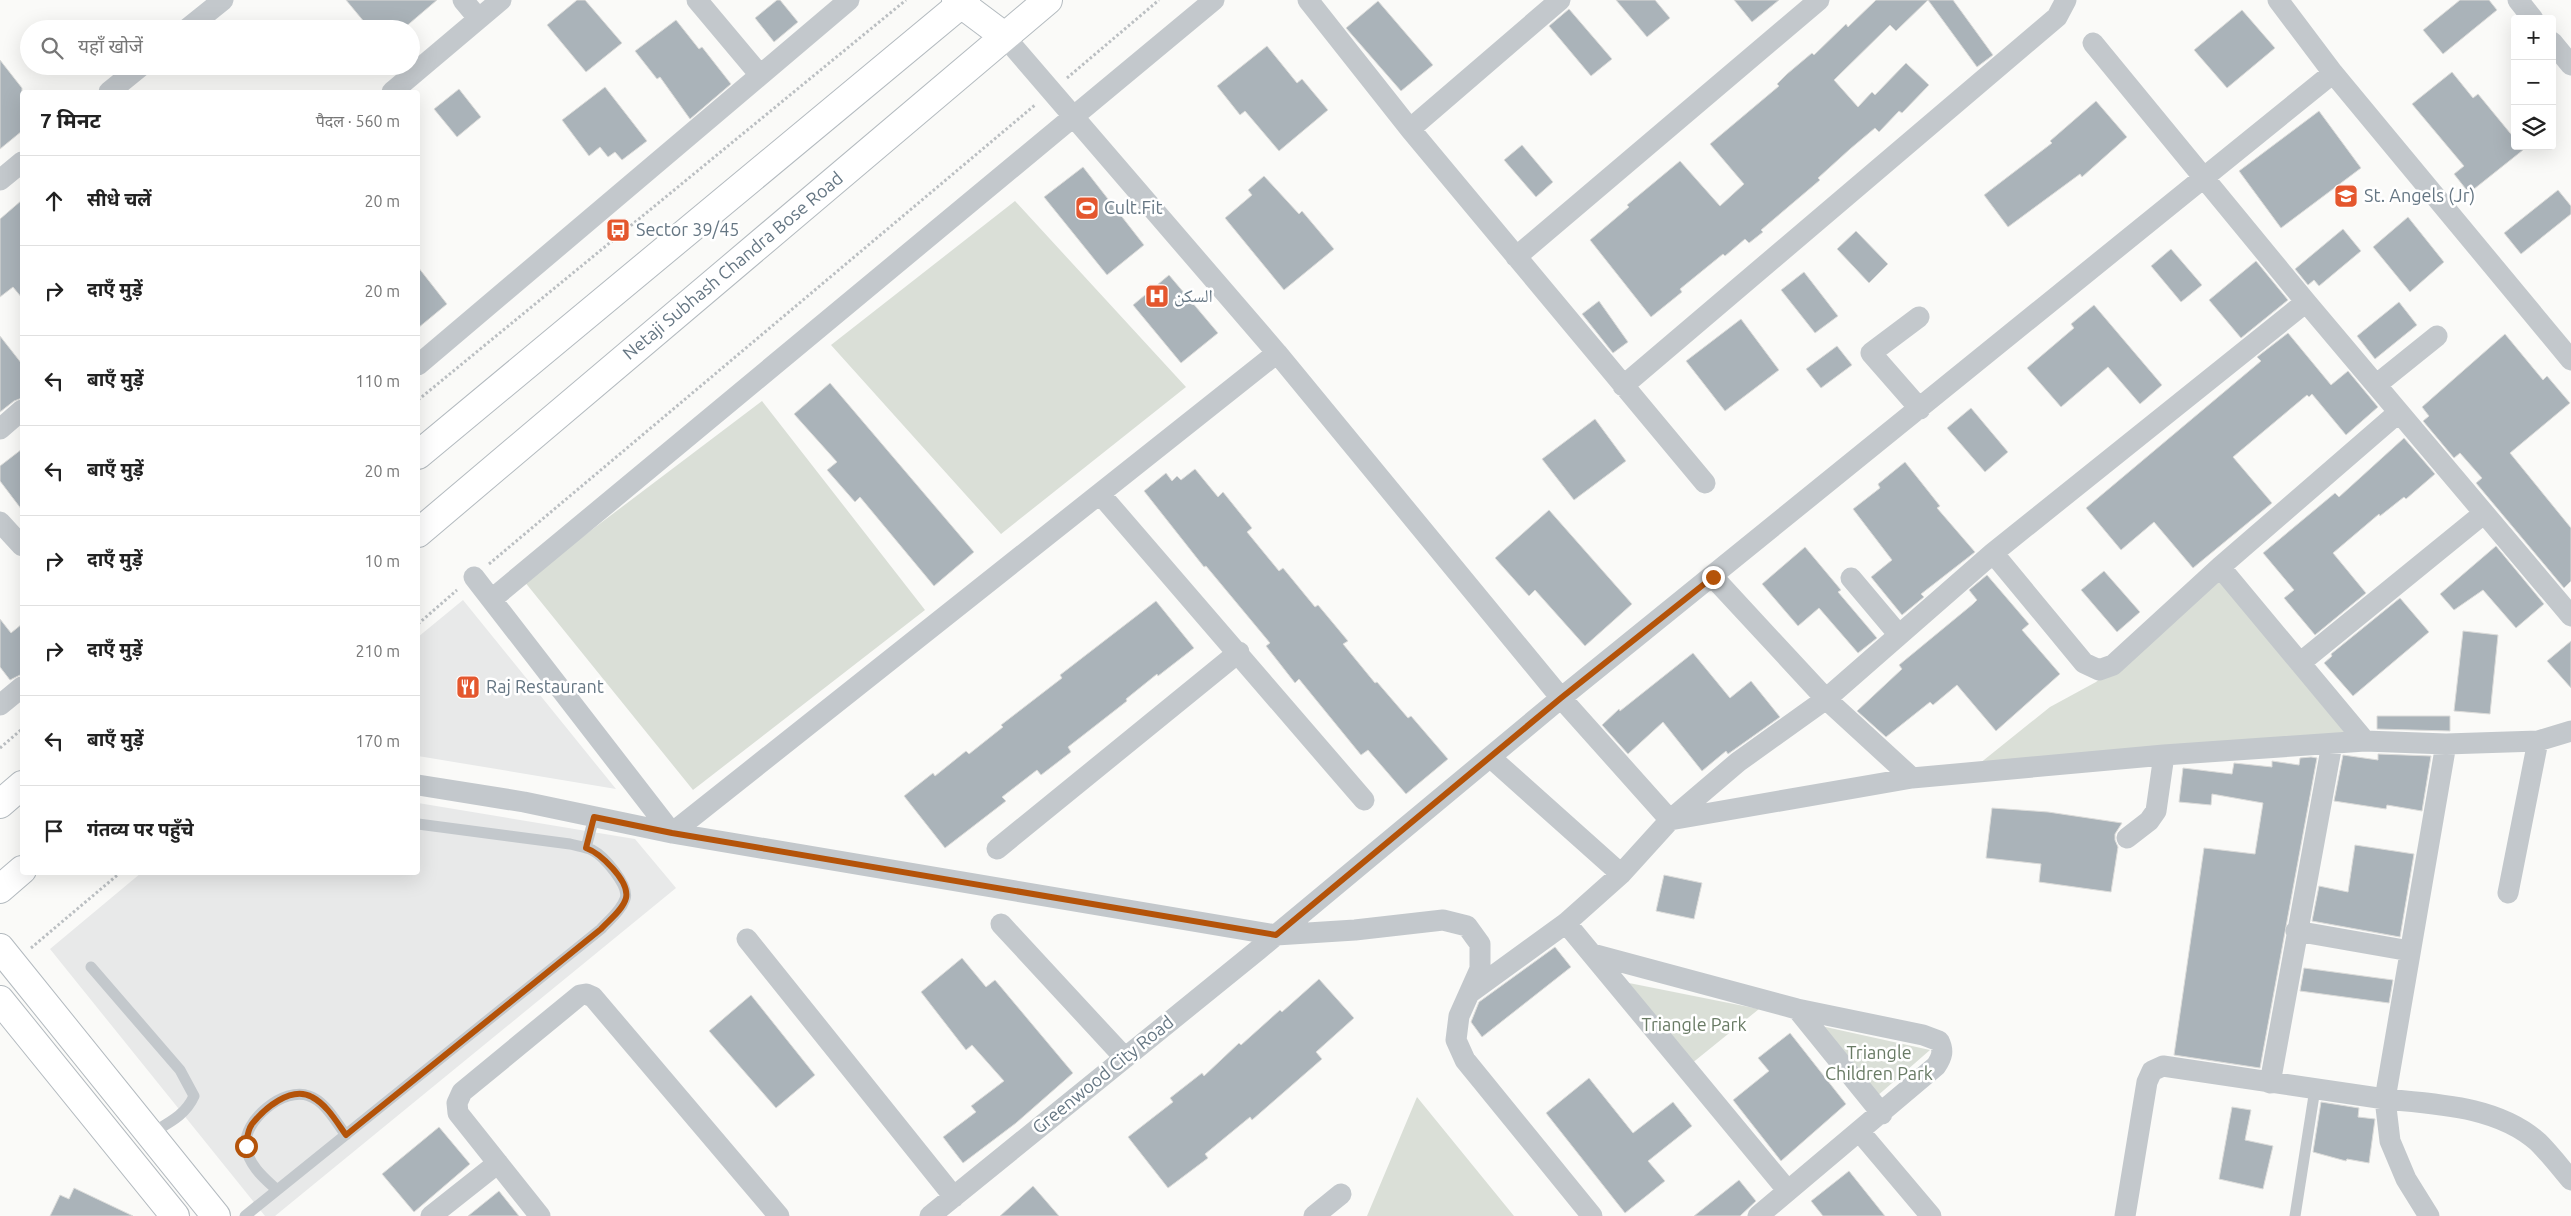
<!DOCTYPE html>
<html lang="hi">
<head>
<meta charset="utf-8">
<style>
	body { margin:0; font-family:Ubuntu,"Noto Naskh Arabic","Noto Sans Devanagari",sans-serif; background:#f6f6f6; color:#222 }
	.controls { position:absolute; right:15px; top:15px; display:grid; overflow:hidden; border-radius:5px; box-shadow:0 5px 20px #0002 }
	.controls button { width:45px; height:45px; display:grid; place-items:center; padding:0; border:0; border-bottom:1px solid #e0e0e0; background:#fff; color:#222; font:25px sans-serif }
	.stop { position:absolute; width:15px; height:15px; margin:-11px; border:4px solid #b45309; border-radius:50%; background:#fff }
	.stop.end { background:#b45309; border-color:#fff; box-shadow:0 1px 5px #0008 }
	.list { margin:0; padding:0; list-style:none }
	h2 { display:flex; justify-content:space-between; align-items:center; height:65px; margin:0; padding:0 20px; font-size:21px }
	h2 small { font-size:16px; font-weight:400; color:#767676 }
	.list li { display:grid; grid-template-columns:32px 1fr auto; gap:15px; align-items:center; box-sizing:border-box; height:90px; padding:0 20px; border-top:1px solid #e0e0e0 }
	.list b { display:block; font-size:19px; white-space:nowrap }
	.list em { font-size:16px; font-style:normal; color:#767676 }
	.icon { flex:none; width:28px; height:28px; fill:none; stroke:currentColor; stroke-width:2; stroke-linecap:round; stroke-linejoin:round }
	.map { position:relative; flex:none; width:2571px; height:1216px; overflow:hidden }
	.search { position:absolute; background:#fff; box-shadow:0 5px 20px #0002; left:20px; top:20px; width:400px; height:55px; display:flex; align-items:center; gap:12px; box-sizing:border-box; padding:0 18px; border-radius:28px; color:#767676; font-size:19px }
	.panel { position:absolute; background:#fff; box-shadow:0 5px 20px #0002; left:20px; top:90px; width:400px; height:785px; border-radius:5px }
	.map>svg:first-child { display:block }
	.built { fill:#e8e9e9 }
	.green { fill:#dadfd7 }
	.building { fill:#aab3b9; stroke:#dcdcda }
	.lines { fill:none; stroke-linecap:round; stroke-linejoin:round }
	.secondary-casing { stroke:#b3babf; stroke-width:30 }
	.path { stroke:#bbbfc2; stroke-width:3; stroke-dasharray:2.5 2.5; stroke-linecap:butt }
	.lane { stroke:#c3c8cc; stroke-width:11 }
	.street { stroke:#c3c8cc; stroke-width:21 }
	.secondary { stroke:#fff; stroke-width:28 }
	.route { stroke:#b45309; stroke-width:6 }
	.labels { text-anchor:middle; stroke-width:5; stroke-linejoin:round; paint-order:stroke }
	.poi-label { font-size:18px; fill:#657683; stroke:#fff; text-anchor:start }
	.street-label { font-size:18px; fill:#657683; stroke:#fff }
	.park-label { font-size:18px; fill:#687a64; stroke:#fff }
</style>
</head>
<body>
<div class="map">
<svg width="2571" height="1216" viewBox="0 0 2571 1216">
	<rect width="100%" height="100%" fill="#fafaf8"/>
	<path class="built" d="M463 600 616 789 418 756V637Z
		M418 803 635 839 676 888 275 1216H265L50 949 141 873 418 872Z"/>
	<path class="green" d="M1015 201 1186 387 1001 534 831 345Z
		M762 401 925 610 693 790 524 581Z
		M2220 575 2353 735 1974 768 2050 707 2096 682Z
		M1619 981 1759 1009 1691 1064Z
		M1812 1024 1930 1050 1876 1097Z
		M1417 1097 1514 1216H1515H1367Z"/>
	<path class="building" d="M346 0H437L403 29H370Z
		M577 0H585L622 43 586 72 547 25Z
		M777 0H780L798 22 774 42 755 18Z
		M1616 0H1655L1670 18 1647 37Z
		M1734 0H1779L1752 22Z
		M1876 0H1953L1993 55 1977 67 1928 0 1896 31 1890 25 1834 80 1858 107 1872 92 1875 95 1906 63 1929 85 1902 113 1899 111 1879 132 1875 128 1850 149 1818 178 1820 180 1761 230 1763 232 1749 243 1745 239 1725 256 1723 254 1680 289 1682 292 1651 317 1590 240 1629 207 1627 205 1680 161 1720 206 1744 184 1710 144 1779 86 1777 84 1787 74 1812 53 1814 55 1846 24 1848 27Z
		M2460 0H2489L2497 10 2443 54 2423 30Z
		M1378 1 1433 65 1401 91 1346 28Z
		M1569 9 1612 59 1591 76 1549 26Z
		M2242 10 2275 48 2227 88 2194 50Z
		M676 20 699 49 702 47 731 84 690 119 660 77 657 79 635 51Z
		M1267 46 1297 83 1302 79 1328 110 1279 151 1245 111 1240 115 1217 86Z
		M0 60 22 88V131L0 149Z
		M2452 72 2473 98 2478 94 2515 139V146H2521L2523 150 2469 193 2454 174 2464 166 2412 104Z
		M605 87 647 141 622 160 615 152 608 157 600 147 589 156 562 120Z
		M459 89 481 117 457 137 434 109Z
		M2096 101 2127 137 2082 177 2080 174 2008 227 1984 195 2052 143 2050 141Z
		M2319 111 2361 168 2281 228 2239 171Z
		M1522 145 1553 182 1536 197 1504 160Z
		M1083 167 1144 245 1107 275 1044 197Z
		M1264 176 1299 214 1302 211 1334 249 1284 290 1225 218 1252 195 1248 190Z
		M2558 190 2571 206V214L2521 254 2504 233Z
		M22 200V298L13 287 0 297V219Z
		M2408 217 2444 262 2410 292 2373 247Z
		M2343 229 2361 251 2319 286 2314 280 2308 285 2295 269Z
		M1856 231 1888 264 1869 283 1837 249Z
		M2171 249 2202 285 2181 302 2151 266Z
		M2256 261 2288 300 2241 338 2209 300Z
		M418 267 447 304 418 328Z
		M1804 272 1838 316 1815 333 1781 290Z
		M1169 275 1218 333 1181 363 1133 305Z
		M1599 301 1628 342 1613 353 1582 314Z
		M2399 302 2417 325 2375 359 2357 336Z
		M2094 305 2162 385 2140 404 2108 367 2061 407 2027 368 2074 328 2071 324Z
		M1741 319 1779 370 1725 411 1686 361Z
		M2288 333 2331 385 2348 371 2378 407 2346 435 2312 394 2309 397 2307 395 2233 457 2272 503 2193 568 2154 522 2121 550 2086 508 2261 361 2257 357Z
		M2505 334 2543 380 2547 376 2570 403 2510 453 2571 528V581L2564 588 2476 483 2482 478 2460 453 2454 458 2423 421 2429 416 2422 407Z
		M0 336 22 364V398L14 401 0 412Z
		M1837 346 1852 365 1821 388 1806 369Z
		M830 383 974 552 934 586 860 497 855 502 827 470 837 462 794 414Z
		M1971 408 2008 452 1985 472 1947 428Z
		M1595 419 1626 461 1574 500 1542 459Z
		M2404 438 2435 474 2406 499 2404 497 2380 516 2379 514 2333 553 2366 593 2315 635 2284 598 2294 590 2263 553 2335 493 2339 497Z
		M22 449V510L0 481V466Z
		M1905 462 1940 506 1937 508 1975 552 1921 594 1924 597 1902 615 1871 577 1892 560 1853 509 1880 488 1878 484Z
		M1195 469 1218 497 1223 492 1252 528 1247 532 1279 571 1283 568 1315 607 1318 605 1348 641 1343 644 1375 683 1377 682 1408 718 1411 716 1448 759 1406 794 1368 750 1361 755 1299 679 1295 683 1266 646 1270 643 1206 566 1204 567 1144 491 1166 473 1172 481 1177 476 1181 480Z
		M1549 510 1632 604 1585 646 1535 590 1529 596 1495 558Z
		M2496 546 2544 604 2516 628 2483 590 2454 610 2440 594Z
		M1805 547 1841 590 1838 592 1877 638 1858 653 1819 608 1798 626 1762 584Z
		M2104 571 2140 612 2117 632 2081 590Z
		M1987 575 2029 624 2022 630 2060 674 1996 731 1957 685 1933 705 1930 702 1886 737 1857 711 1902 669 1899 665 1973 604 1977 600 1969 590Z
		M2400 598 2429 632 2353 696 2324 663 2332 656 2331 654Z
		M1156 601 1194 648 1158 676 1157 674 1126 699 1127 701 1068 747 1071 752 1041 775 1037 770 1002 797 1006 801 945 848 904 796 933 773 935 776 966 751 969 754 1003 727 1001 725 1062 678 1060 675Z
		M0 619 11 633 22 624V674L10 680 0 667Z
		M2463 631 2498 635 2490 714 2454 711Z
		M2571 641V688L2547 661Z
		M1693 653 1730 698 1751 681 1780 717 1728 754 1726 751 1702 771 1663 722 1628 754 1602 725 1619 709 1620 711Z
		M2377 716H2450V731L2377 729Z
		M2378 754 2431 756 2422 811 2387 805 2386 809 2334 801 2343 755 2378 760Z
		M2311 757 2317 758 2260 1068 2174 1055 2204 848 2255 854 2263 803 2212 794 2211 805 2179 802 2183 768 2232 774 2234 763 2272 767V761L2299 765 2300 758Z
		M1992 808 2048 812 2122 823 2115 834V840L2118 847 2111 892 2039 882 2041 864 1986 858Z
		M2355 845 2414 854 2400 937 2312 921 2319 886 2348 892Z
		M1664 875 1702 883 1694 919 1656 911Z
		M1555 947 1571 967 1482 1037 1471 1022 1479 1002Z
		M962 958 986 987 995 980 1073 1073 1016 1123 963 1163 943 1137 976 1112 971 1106 1004 1081 972 1045 966 1050 921 992Z
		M2304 968 2393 980 2389 1003 2300 991Z
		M1319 979 1354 1018 1316 1052 1322 1059 1252 1120 1250 1117 1205 1154 1208 1158 1168 1188 1128 1137 1173 1102 1170 1098 1202 1073 1204 1076 1239 1043 1241 1045 1280 1010 1282 1012Z
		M751 995 815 1075 776 1108 709 1031Z
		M1790 1033 1846 1104 1781 1161 1733 1100 1769 1071 1758 1058Z
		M1589 1078 1633 1133 1673 1102 1692 1126 1648 1161 1665 1181 1625 1213 1546 1113Z
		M2321 1102 2359 1108 2358 1117 2375 1119 2369 1163 2347 1159 2346 1161 2313 1152Z
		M2232 1107 2251 1110 2245 1140 2273 1146 2263 1189 2219 1179Z
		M439 1127 470 1164 414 1212 382 1174Z
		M1849 1171 1885 1216H1823L1811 1201Z
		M1739 1180 1756 1201 1740 1216H1694Z
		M1033 1186 1059 1216H1000Z
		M74 1188 133 1216H50L60 1195 69 1199Z
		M499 1191 519 1216H468Z"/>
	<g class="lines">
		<g class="secondary-casing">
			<path id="secondary" d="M956 0 1004 36
				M418 455 966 0
				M418 533 1048 0
				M0 804 22 785
				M0 889 22 870
				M0 948 216 1216
				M0 1000 175 1216"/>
		</g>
		<path class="path" d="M1067 78 1159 0
			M418 400 906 0
			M489 564 1035 105
			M418 624 457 590
			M0 748 22 729
			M31 948 121 872"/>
		<path class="lane" d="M586 848 594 817
			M91 967 180 1070 194 1096C185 1116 168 1123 150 1134
			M277 1190C264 1178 249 1166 246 1147 242 1121 284 1086 309 1096 325 1101 336 1122 346 1135
			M245 1216 601 929C609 920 621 911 625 899 630 886 604 856 592 850 586 847 577 846 570 844L418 824
			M2295 1216 2315 1089"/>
		<path class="street" d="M463 0 478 18
			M697 0 760 75
			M1308 0 1410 129 1705 483
			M2278 0 2333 73 2571 360
			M2518 0 2533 19
			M187 29 223 0
			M1004 36 1277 353 1561 698 1670 820
			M2552 42 2571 65
			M2093 43 2306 302 2571 616
			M109 92 141 66
			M392 92 501 0
			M1410 129 1560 0
			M0 180 22 162
			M1516 257 1819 0
			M1919 317 1871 353 1920 409
			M418 365 849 0
			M2376 385 2437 336
			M1623 386 2057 17 2066 0
			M0 429 22 410
			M1101 495 1364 800
			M0 522 22 546
			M1993 553 2084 663 2099 670 2113 665 2220 567 2399 412
			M2220 567 2365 741
			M474 577 672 833
			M1713 577 1826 699 1912 778
			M1851 578 1899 635
			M492 599 1214 0
			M2300 663 2483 514
			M0 705 22 687
			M2446 744 2385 1099C2436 1104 2498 1106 2538 1142 2550 1154 2560 1167 2571 1180
			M1490 757 1621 874
			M418 785 524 802 672 833 1276 935 1355 930 1443 920 1467 926 1480 944V969L1459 1016 1456 1040 1465 1060 1592 1216
			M1670 820 1912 778 2164 755 2365 741 2446 744 2538 741 2571 731
			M672 833 1277 353
			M2127 838 2149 821 2156 811 2164 755
			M997 849 1239 652
			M2508 893 2538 741
			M1566 923 1788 1191
			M1001 924 1125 1058
			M2296 931 2410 951
			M747 939 954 1197
			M1592 954 1797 1009 1923 1035 1939 1041C1944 1051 1942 1057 1936 1066L1758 1216
			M1471 992 1566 923 1621 874 1670 820 1738 762 1826 699 1993 553 2306 302
			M1797 1009 1882 1114
			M2270 1083 2332 744
			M1860 1132 1931 1216
			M431 1216 498 1163
			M540 1216 458 1113 457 1103 462 1092 580 995 586 994 593 997 779 1216
			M930 1216 1258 950 1561 698 2333 73
			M1314 1216 1341 1194
			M2125 1216 2147 1082 2152 1071 2163 1066 2385 1099 2390 1141 2406 1179 2429 1216"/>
		<use href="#secondary" class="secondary"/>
	</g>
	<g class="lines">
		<path class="route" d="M246 1146C247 1139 247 1131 252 1124 264 1109 291 1085 312 1097 327 1105 336 1121 346 1135L601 929C608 921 623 910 626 898 630 881 600 853 586 848L594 817 672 833 1276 935 1561 698 1713 577"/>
	</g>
	<defs>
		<g id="school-square" transform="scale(1.25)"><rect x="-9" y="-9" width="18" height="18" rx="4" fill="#e4572e" stroke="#fff"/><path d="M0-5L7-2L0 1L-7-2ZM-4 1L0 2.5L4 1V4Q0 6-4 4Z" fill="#fff"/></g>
		<g id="stadium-square" transform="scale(1.25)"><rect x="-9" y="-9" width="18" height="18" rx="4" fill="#e4572e" stroke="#fff"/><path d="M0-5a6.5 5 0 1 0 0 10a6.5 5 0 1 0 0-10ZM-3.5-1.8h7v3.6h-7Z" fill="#fff"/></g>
		<g id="bus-square" transform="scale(1.25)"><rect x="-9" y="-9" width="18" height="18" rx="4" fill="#e4572e" stroke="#fff"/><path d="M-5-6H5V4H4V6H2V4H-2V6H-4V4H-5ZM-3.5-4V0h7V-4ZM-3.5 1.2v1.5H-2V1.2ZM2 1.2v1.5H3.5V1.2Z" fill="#fff"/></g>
		<g id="hospital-square" transform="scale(1.25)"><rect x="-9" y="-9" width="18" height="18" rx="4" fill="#e4572e" stroke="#fff"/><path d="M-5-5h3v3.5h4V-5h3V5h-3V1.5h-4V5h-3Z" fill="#fff"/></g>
		<g id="restaurant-square" transform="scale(1.25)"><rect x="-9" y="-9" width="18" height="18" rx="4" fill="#e4572e" stroke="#fff"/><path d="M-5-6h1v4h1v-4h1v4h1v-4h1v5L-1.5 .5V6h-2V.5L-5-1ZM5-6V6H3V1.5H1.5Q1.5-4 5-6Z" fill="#fff"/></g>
	</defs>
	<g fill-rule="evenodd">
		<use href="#school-square" x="2346" y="196"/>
		<use href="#stadium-square" x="1087" y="208"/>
		<use href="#bus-square" x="618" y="230"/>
		<use href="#hospital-square" x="1157" y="296"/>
		<use href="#restaurant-square" x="468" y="687"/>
	</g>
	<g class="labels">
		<g class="poi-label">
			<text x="2364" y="202">St. Angels (Jr)</text>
			<text x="1104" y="214">Cult.Fit</text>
			<text x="636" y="236">Sector 39/45</text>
			<text x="1174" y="302">السكن</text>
			<text x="486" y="693">Raj Restaurant</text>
		</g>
		<g class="street-label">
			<text transform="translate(733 266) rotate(-40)" y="6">Netaji Subhash Chandra Bose Road</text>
			<text transform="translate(1103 1075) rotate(-39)" y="6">Greenwood City Road</text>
		</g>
		<g class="park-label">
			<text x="1694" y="1031">Triangle Park</text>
			<text x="1879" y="1059">Triangle<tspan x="1879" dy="21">Children Park</tspan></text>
		</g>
	</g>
</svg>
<div class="controls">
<button>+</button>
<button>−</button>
<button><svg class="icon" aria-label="layers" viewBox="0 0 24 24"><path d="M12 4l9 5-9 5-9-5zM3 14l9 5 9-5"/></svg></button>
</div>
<div class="stop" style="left:246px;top:1146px"></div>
<div class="stop end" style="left:1713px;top:577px"></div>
<div class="search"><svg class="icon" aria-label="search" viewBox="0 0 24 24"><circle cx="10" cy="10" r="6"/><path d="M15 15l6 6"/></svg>यहाँ खोजें</div>
<section class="panel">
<h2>7 मिनट<small>पैदल · 560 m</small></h2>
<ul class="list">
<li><svg class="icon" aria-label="ahead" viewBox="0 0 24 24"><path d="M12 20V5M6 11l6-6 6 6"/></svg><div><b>सीधे चलें</b></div><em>20 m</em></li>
<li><svg class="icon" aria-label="right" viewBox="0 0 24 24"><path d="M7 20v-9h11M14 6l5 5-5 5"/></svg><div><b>दाएँ मुड़ें</b></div><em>20 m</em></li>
<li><svg class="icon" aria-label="left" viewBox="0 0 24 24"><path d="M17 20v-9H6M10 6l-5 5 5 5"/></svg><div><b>बाएँ मुड़ें</b></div><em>110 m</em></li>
<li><svg class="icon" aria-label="left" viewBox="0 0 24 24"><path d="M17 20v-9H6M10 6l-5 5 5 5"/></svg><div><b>बाएँ मुड़ें</b></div><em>20 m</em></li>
<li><svg class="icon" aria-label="right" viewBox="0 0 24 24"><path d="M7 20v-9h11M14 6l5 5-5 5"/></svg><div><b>दाएँ मुड़ें</b></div><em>10 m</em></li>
<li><svg class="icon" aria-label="right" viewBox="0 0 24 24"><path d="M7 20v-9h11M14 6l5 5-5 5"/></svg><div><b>दाएँ मुड़ें</b></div><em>210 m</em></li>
<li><svg class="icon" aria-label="left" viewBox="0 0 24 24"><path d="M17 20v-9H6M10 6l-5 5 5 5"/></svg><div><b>बाएँ मुड़ें</b></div><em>170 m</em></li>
<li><svg class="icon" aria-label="arrive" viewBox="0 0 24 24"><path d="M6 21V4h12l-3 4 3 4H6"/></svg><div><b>गंतव्य पर पहुँचे</b></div></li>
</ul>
</section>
</div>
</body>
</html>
